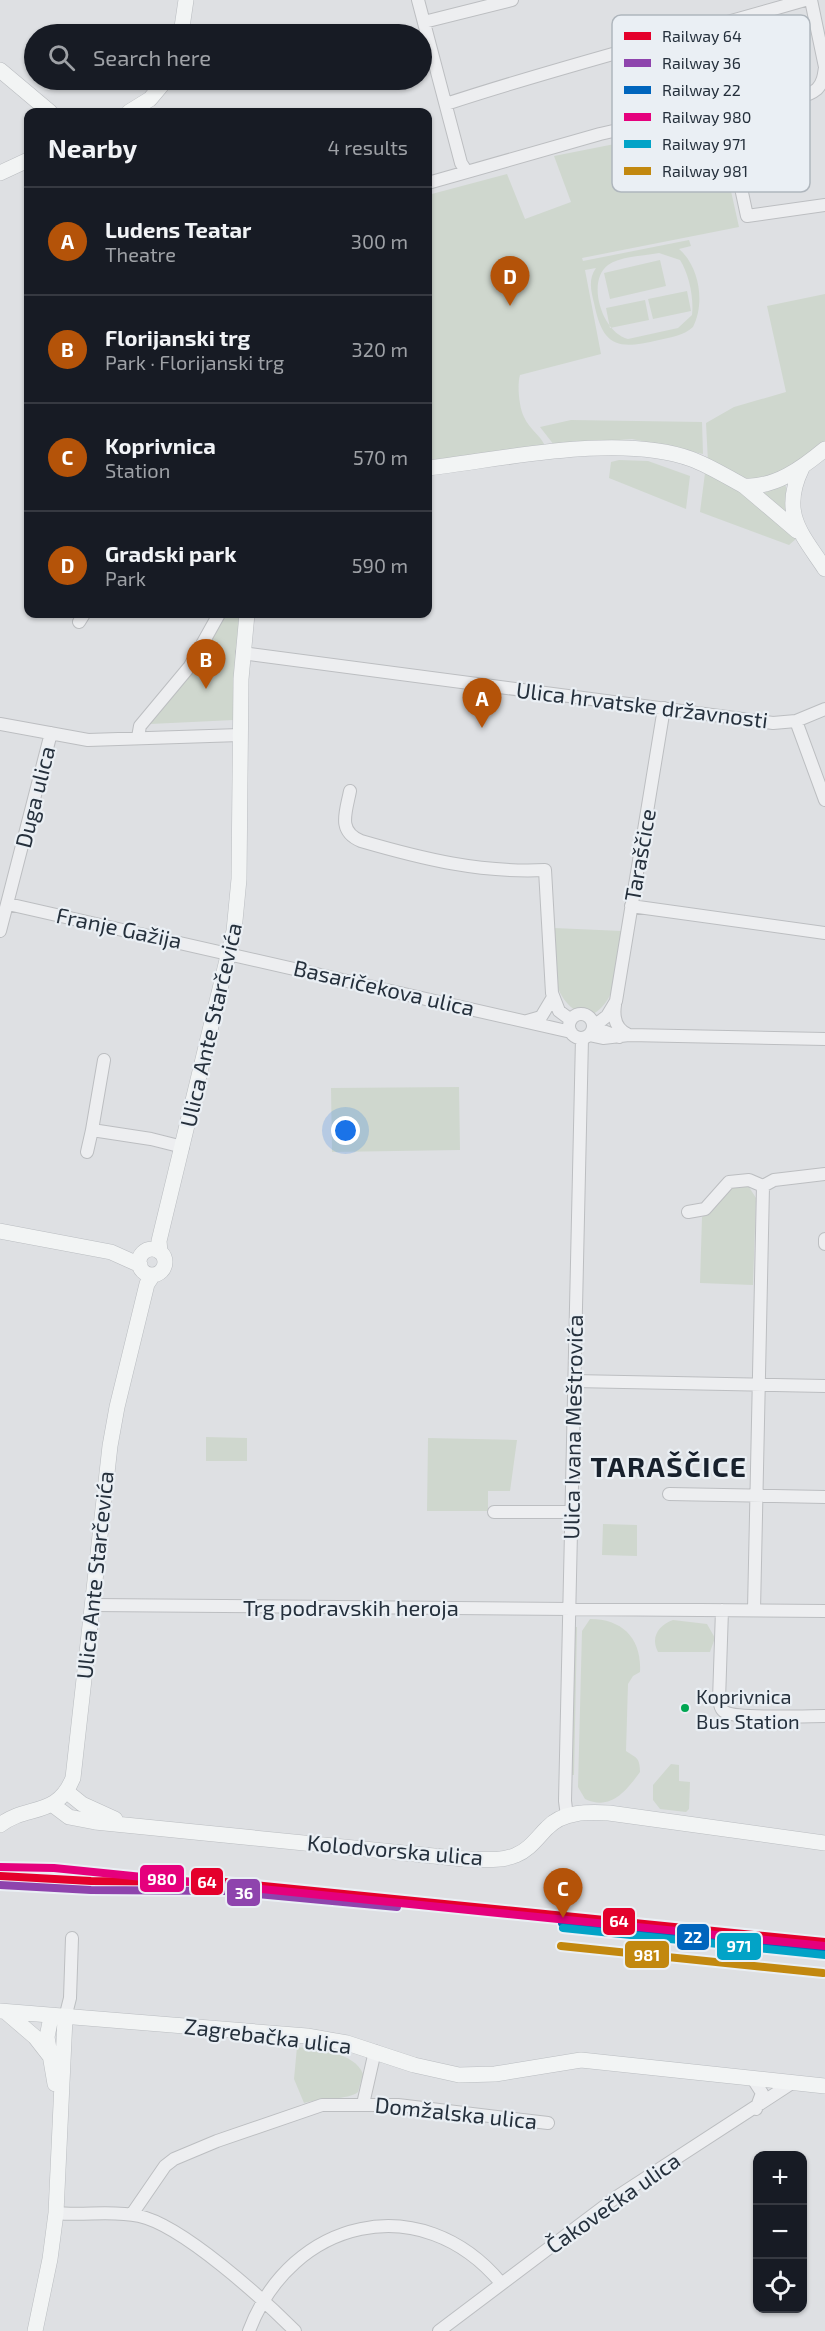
<!DOCTYPE html>
<html lang="en">
<head>
<meta charset="utf-8">
<style>
	body { margin:0; font-family:"Exo 2",sans-serif; background:#20242c; color:#f1f3f6 }
	.controls { position:absolute; right:18px; bottom:18px; display:grid; overflow:hidden; border-radius:12px; box-shadow:0 2px 4px #0004 }
	.controls button { width:54px; height:54px; display:grid; place-items:center; padding:0; border:0; border-bottom:2px solid #363941; background:#171b24; color:#f1f3f6; font:30px sans-serif }
	.you { position:absolute; left:346px; top:1131px; width:21px; height:21px; margin:-15px; border:4px solid #fff; border-radius:50%; background:#1a73e8; box-shadow:0 0 0 9px #1a73e833 }
	.badge { display:grid; place-items:center; width:39px; height:39px; border-radius:50%; background:#b45309; color:#fff; font-size:20px; font-weight:700 }
	.pin { position:absolute; translate:-50% -50px; filter:drop-shadow(0 2px 3px #0008) }
	.pin::after { content:''; position:absolute; top:32px; width:21px; height:18px; background:inherit; clip-path:polygon(0 0,100% 0,50% 100%) }
	.list { margin:0; padding:0; list-style:none }
	h2 { display:flex; justify-content:space-between; align-items:center; height:78px; margin:0; padding:0 24px; font-size:26px }
	h2 small { font-size:20px; font-weight:400; color:#9ea1a6 }
	.list li { display:grid; grid-template-columns:39px 1fr auto; gap:18px; align-items:center; box-sizing:border-box; height:108px; padding:0 24px; border-top:2px solid #363941 }
	.list b { display:block; font-size:22px; white-space:nowrap }
	.list p { margin:0; font-size:20px; white-space:nowrap; color:#9ea1a6 }
	.list em { font-size:20px; font-style:normal; color:#9ea1a6 }
	.icon { flex:none; width:33px; height:33px; fill:none; stroke:currentColor; stroke-width:2; stroke-linecap:round; stroke-linejoin:round }
	.map { position:relative; flex:none; width:825px; height:2331px; overflow:hidden }
	.search { position:absolute; background:#171b24; box-shadow:0 2px 4px #0004; left:24px; top:24px; width:408px; height:66px; display:flex; align-items:center; gap:15px; box-sizing:border-box; padding:0 21px; border-radius:33px; color:#9ea1a6; font-size:22px }
	.panel { position:absolute; background:#171b24; box-shadow:0 2px 4px #0004; left:24px; top:108px; width:408px; height:510px; border-radius:12px }
	.map>svg:first-child { display:block }
	.green { fill:#cfd7ce; fill-rule:evenodd }
	.lines { fill:none; stroke-linecap:round; stroke-linejoin:round }
	.minor-casing { stroke:#bcbec1; stroke-width:14 }
	.major-casing { stroke:#babdc1; stroke-width:16 }
	.minor { stroke:#edeef0; stroke-width:12 }
	.major { stroke:#f2f4f4; stroke-width:15 }
	.rail { stroke:#c7c9cb; stroke-width:3; stroke-dasharray:3 6; stroke-linecap:butt }
	.rail-1-casing { stroke:#eaeff4; stroke-width:12 }
	.rail-2-casing { stroke:#eaeff4; stroke-width:12 }
	.rail-3-casing { stroke:#eaeff4; stroke-width:12 }
	.rail-4-casing { stroke:#eaeff4; stroke-width:12 }
	.rail-5-casing { stroke:#eaeff4; stroke-width:12 }
	.rail-6-casing { stroke:#eaeff4; stroke-width:12 }
	.rail-1 { stroke:#e4002b; stroke-width:8 }
	.rail-2 { stroke:#8e44ad; stroke-width:8 }
	.rail-3 { stroke:#0065bd; stroke-width:8 }
	.rail-4 { stroke:#e5007d; stroke-width:8 }
	.rail-5 { stroke:#02a3c7; stroke-width:8 }
	.rail-6 { stroke:#c2880f; stroke-width:8 }
	.bus-dot { fill:#00a651; stroke:#eaeff4; stroke-width:2 }
	.labels { text-anchor:middle; stroke-width:4.5; stroke-linejoin:round; paint-order:stroke }
	.bus-label { font-size:20px; fill:#25303c; stroke:#eaeff4; text-anchor:start }
	.street-label { font-size:22px; fill:#25303c; stroke:#eaeff4 }
	.district-label { font-size:28px; font-weight:bold; letter-spacing:1.5px; fill:#18212d; stroke:#eaeff4 }
	.key { fill:#eaeff4; stroke:#afb6bd; stroke-width:1.5 }
	.key-label { font-size:16px; fill:#25303c }
	.line-badge { stroke:#eaeff4; stroke-width:2 }
	.badge-label { font-size:16px; text-anchor:middle; font-weight:bold; fill:#fff }
</style>
</head>
<body>
<div class="map">
<svg width="825" height="2331" viewBox="0 0 825 2331">
	<rect width="100%" height="100%" fill="#dee0e3"/>
	<path class="green" d="M716 124 739 227 582 258 583 261 689 240 691 246 679 249C700 267 705 304 693 327 683 336 671 337 659 340 617 350 603 347 594 303 591 291 588 279 596 268L585 270 601 354 520 375C517 385 519 407 524 417 529 429 541 435 546 448L428 462V195L507 174 525 219 571 202 554 156ZM659 253 680 260C689 274 694 298 692 315L678 328 628 339C602 333 586 281 608 265 621 256 645 256 659 253Z
		M660 260 666 286 610 299 604 273Z
		M687 291 691 311 653 319 648 299Z
		M825 294V441C804 457 775 484 746 480 734 479 719 467 708 462L706 423 734 407 786 392 767 306Z
		M645 300 649 320 610 328 606 308Z
		M571 420 702 422 703 454 632 439 554 445 540 427Z
		M619 460 648 461 690 476 686 509 609 478 611 462Z
		M705 473 751 498 797 538 789 545 700 512Z
		M785 484 786 487 787 514 764 493Z
		M224 614H242L234 720 150 724 203 655Z
		M554 928 622 931C617 959 620 999 593 1014L589 1010 576 1011C548 991 554 959 554 928Z
		M459 1087 460 1150 332 1152 331 1088Z
		M741 1185 749 1187 756 1198 753 1285 700 1283 702 1217 712 1210 726 1189Z
		M206 1437 247 1438V1461H206Z
		M428 1438 517 1440 510 1491H488V1508L492 1511H427Z
		M603 1524 637 1525V1556L602 1555Z
		M590 1619C623 1619 642 1639 640 1672L633 1676 628 1684 626 1751C636 1758 640 1757 640 1772 626 1791 611 1811 585 1799L578 1787 582 1631Z
		M673 1620 707 1624 715 1638 710 1652H658C650 1637 659 1625 673 1620Z
		M574 1627H577L574 1775H571Z
		M671 1764 679 1765V1781L690 1782 689 1809 686 1812 660 1809 653 1800V1785Z
		M297 2047C317 2050 355 2052 363 2074L358 2092C349 2100 319 2098 304 2103L294 2079Z"/>
	<g class="lines">
		<g class="minor-casing">
			<path id="minor" d="M418 0 461 163 466 171
				M424 22 512 0
				M446 104C564 65 685 35 805 0
				M721 112 728 127 747 216 825 205
				M428 183 600 134 710 109 721 112C745 103 800 104 817 89 823 83 824 75 825 67L811 0
				M79 622 84 614
				M242 653 773 723 796 721 825 709
				M796 721 825 800
				M0 724 88 740 240 735
				M138 737 140 726 190 666 219 614
				M350 791C346 812 337 831 361 841 423 859 480 873 545 870L552 993 559 1011 571 1020
				M8 904 571 1032
				M631 906 825 933
				M0 931 51 733
				M615 1005C613 1018 616 1030 629 1035
				M569 1026a12 12 0 1 1 24 0a12 12 0 1 1-24 0Z
				M527 1021 541 1017 553 997
				M589 1035 603 1038 629 1035 825 1039
				M619 1037 593 1027 607 1016 616 1001 664 708
				M104 1060 92 1130 151 1139 183 1147
				M87 1152 92 1130
				M763 1186 774 1180 825 1174
				M688 1212 705 1209 729 1182 749 1180 763 1186 754 1610
				M825 1239V1244
				M573 1381 825 1386
				M669 1494 825 1497
				M494 1512H571
				M92 1605 825 1611
				M722 1610 719 1700C720 1705 721 1710 725 1712 736 1719 808 1716 825 1716
				M567 1816 565 1801 582 1038
				M65 2018 70 1998 72 1938
				M753 2079 762 2093 756 2109
				M363 2104 375 2051
				M56 2213C83 2216 112 2210 139 2216 182 2225 263 2299 295 2331
				M132 2214 165 2166 174 2159 217 2141 322 2105H398L548 2123
				M249 2331C291 2219 421 2187 501 2283
				M439 2331 618 2196 792 2083"/>
		</g>
		<g class="major-casing">
			<path id="major" d="M181 34 186 0
				M0 70 50 112
				M129 112 150 99 166 80
				M0 173 28 160
				M428 468C504 459 619 433 691 459 710 466 727 477 744 486 775 488 802 468 825 449
				M802 468C780 513 801 533 825 569
				M744 486 797 531
				M0 1231 111 1252 140 1265
				M139 1262a13 13 0 1 1 26 0a13 13 0 1 1-26 0Z
				M160 1252 159 1241 234 931 239 879 241 679 247 614
				M66 1791 82 1804 115 1819
				M53 1805 69 1817 95 1822 464 1859C481 1859 500 1862 516 1855 529 1850 537 1838 547 1828 563 1811 588 1812 609 1813L825 1843
				M0 1825C27 1804 57 1818 73 1778L110 1446 117 1407 147 1284 153 1275
				M0 2011 307 2036 347 2043 414 2065 459 2075 495 2074 581 2060 825 2086
				M7 2013 35 2037 49 2055
				M51 2017 47 2037 55 2084
				M35 2331 50 2259 56 2213 65 2018"/>
		</g>
		<use href="#minor" class="minor"/>
		<use href="#major" class="major"/>
		<path class="rail" d="M0 1871 53 1877"/>
		<g class="rail-1-casing">
			<path id="rail-1" d="M0 1876 91 1881 225 1882 825 1942"/>
		</g>
		<g class="rail-2-casing">
			<path id="rail-2" d="M0 1885 91 1890 225 1891 397 1907"/>
		</g>
		<g class="rail-3-casing">
			<path id="rail-3" d="M562 1923 824 1951"/>
		</g>
		<g class="rail-4-casing">
			<path id="rail-4" d="M0 1867 54 1868 825 1946"/>
		</g>
		<g class="rail-5-casing">
			<path id="rail-5" d="M563 1928 825 1955"/>
		</g>
		<g class="rail-6-casing">
			<path id="rail-6" d="M561 1946 823 1973"/>
		</g>
		<use href="#rail-1" class="rail-1"/>
		<use href="#rail-2" class="rail-2"/>
		<use href="#rail-3" class="rail-3"/>
		<use href="#rail-4" class="rail-4"/>
		<use href="#rail-5" class="rail-5"/>
		<use href="#rail-6" class="rail-6"/>
	</g>
	<circle class="bus-dot" cx="685" cy="1708" r="5"/>
	<g class="labels">
		<g class="bus-label">
			<text x="696" y="1704">Koprivnica<tspan x="696" dy="25">Bus Station</tspan></text>
		</g>
		<g class="street-label">
			<text transform="translate(642 705) rotate(7)" y="8">Ulica hrvatske državnosti</text>
			<text transform="translate(35 797) rotate(-76)" y="8">Duga ulica</text>
			<text transform="translate(640 855) rotate(-80)" y="8">Taraščice</text>
			<text transform="translate(119 928) rotate(12)" y="8">Franje Gažija</text>
			<text transform="translate(384 988) rotate(13)" y="8">Basaričekova ulica</text>
			<text transform="translate(211 1025) rotate(-77)" y="8">Ulica Ante Starčevića</text>
			<text transform="translate(573 1427) rotate(-89)" y="8">Ulica Ivana Meštrovića</text>
			<text transform="translate(95 1575) rotate(-84)" y="8">Ulica Ante Starčevića</text>
			<text x="351" y="1616">Trg podravskih heroja</text>
			<text transform="translate(395 1850) rotate(5)" y="8">Kolodvorska ulica</text>
			<text transform="translate(268 2036) rotate(7)" y="8">Zagrebačka ulica</text>
			<text transform="translate(456 2113) rotate(6)" y="8">Domžalska ulica</text>
			<text transform="translate(613 2203) rotate(-35)" y="8">Čakovečka ulica</text>
		</g>
		<g class="district-label">
			<text x="669" y="1477">TARAŠČICE</text>
		</g>
	</g>
	<rect x="612" y="15" width="198" height="177" rx="9" class="key"/>
	<rect x="624" y="32" width="27" height="8" fill="#e4002b"/>
	<rect x="624" y="59" width="27" height="8" fill="#8e44ad"/>
	<rect x="624" y="86" width="27" height="8" fill="#0065bd"/>
	<rect x="624" y="113" width="27" height="8" fill="#e5007d"/>
	<rect x="624" y="140" width="27" height="8" fill="#02a3c7"/>
	<rect x="624" y="167" width="27" height="8" fill="#c2880f"/>
	<g class="key-label">
		<text x="662" y="42">Railway 64</text>
		<text x="662" y="69">Railway 36</text>
		<text x="662" y="96">Railway 22</text>
		<text x="662" y="123">Railway 980</text>
		<text x="662" y="150">Railway 971</text>
		<text x="662" y="177">Railway 981</text>
	</g>
	<g class="line-badge">
		<rect x="139" y="1864" width="46" height="29" rx="6" fill="#e5007d"/>
		<rect x="190" y="1867" width="34" height="29" rx="6" fill="#e4002b"/>
		<rect x="226" y="1878" width="35" height="29" rx="6" fill="#8e44ad"/>
		<rect x="602" y="1907" width="34" height="29" rx="6" fill="#e4002b"/>
		<rect x="676" y="1923" width="34" height="28" rx="6" fill="#0065bd"/>
		<rect x="716" y="1932" width="46" height="29" rx="6" fill="#02a3c7"/>
		<rect x="624" y="1940" width="46" height="29" rx="6" fill="#c2880f"/>
	</g>
	<g class="badge-label">
		<text x="162" y="1885">980</text>
		<text x="207" y="1888">64</text>
		<text x="244" y="1899">36</text>
		<text x="619" y="1927">64</text>
		<text x="693" y="1943">22</text>
		<text x="739" y="1952">971</text>
		<text x="647" y="1961">981</text>
	</g>
</svg>
<div class="controls">
<button>+</button>
<button>−</button>
<button><svg class="icon" aria-label="locate" viewBox="0 0 24 24"><circle cx="12" cy="12" r="6"/><path d="M12 2v4M12 18v4M2 12h4M18 12h4"/></svg></button>
</div>
<div class="you"></div>
<div class="pin badge" style="left:482px;top:728px">A</div>
<div class="pin badge" style="left:206px;top:689px">B</div>
<div class="pin badge" style="left:563px;top:1918px">C</div>
<div class="pin badge" style="left:510px;top:306px">D</div>
<div class="search"><svg class="icon" aria-label="search" viewBox="0 0 24 24"><circle cx="10" cy="10" r="6"/><path d="M15 15l6 6"/></svg>Search here</div>
<section class="panel">
<h2>Nearby<small>4 results</small></h2>
<ul class="list">
<li><span class="badge">A</span><div><b>Ludens Teatar</b><p>Theatre</p></div><em>300 m</em></li>
<li><span class="badge">B</span><div><b>Florijanski trg</b><p>Park · Florijanski trg</p></div><em>320 m</em></li>
<li><span class="badge">C</span><div><b>Koprivnica</b><p>Station</p></div><em>570 m</em></li>
<li><span class="badge">D</span><div><b>Gradski park</b><p>Park</p></div><em>590 m</em></li>
</ul>
</section>
</div>
</body>
</html>
